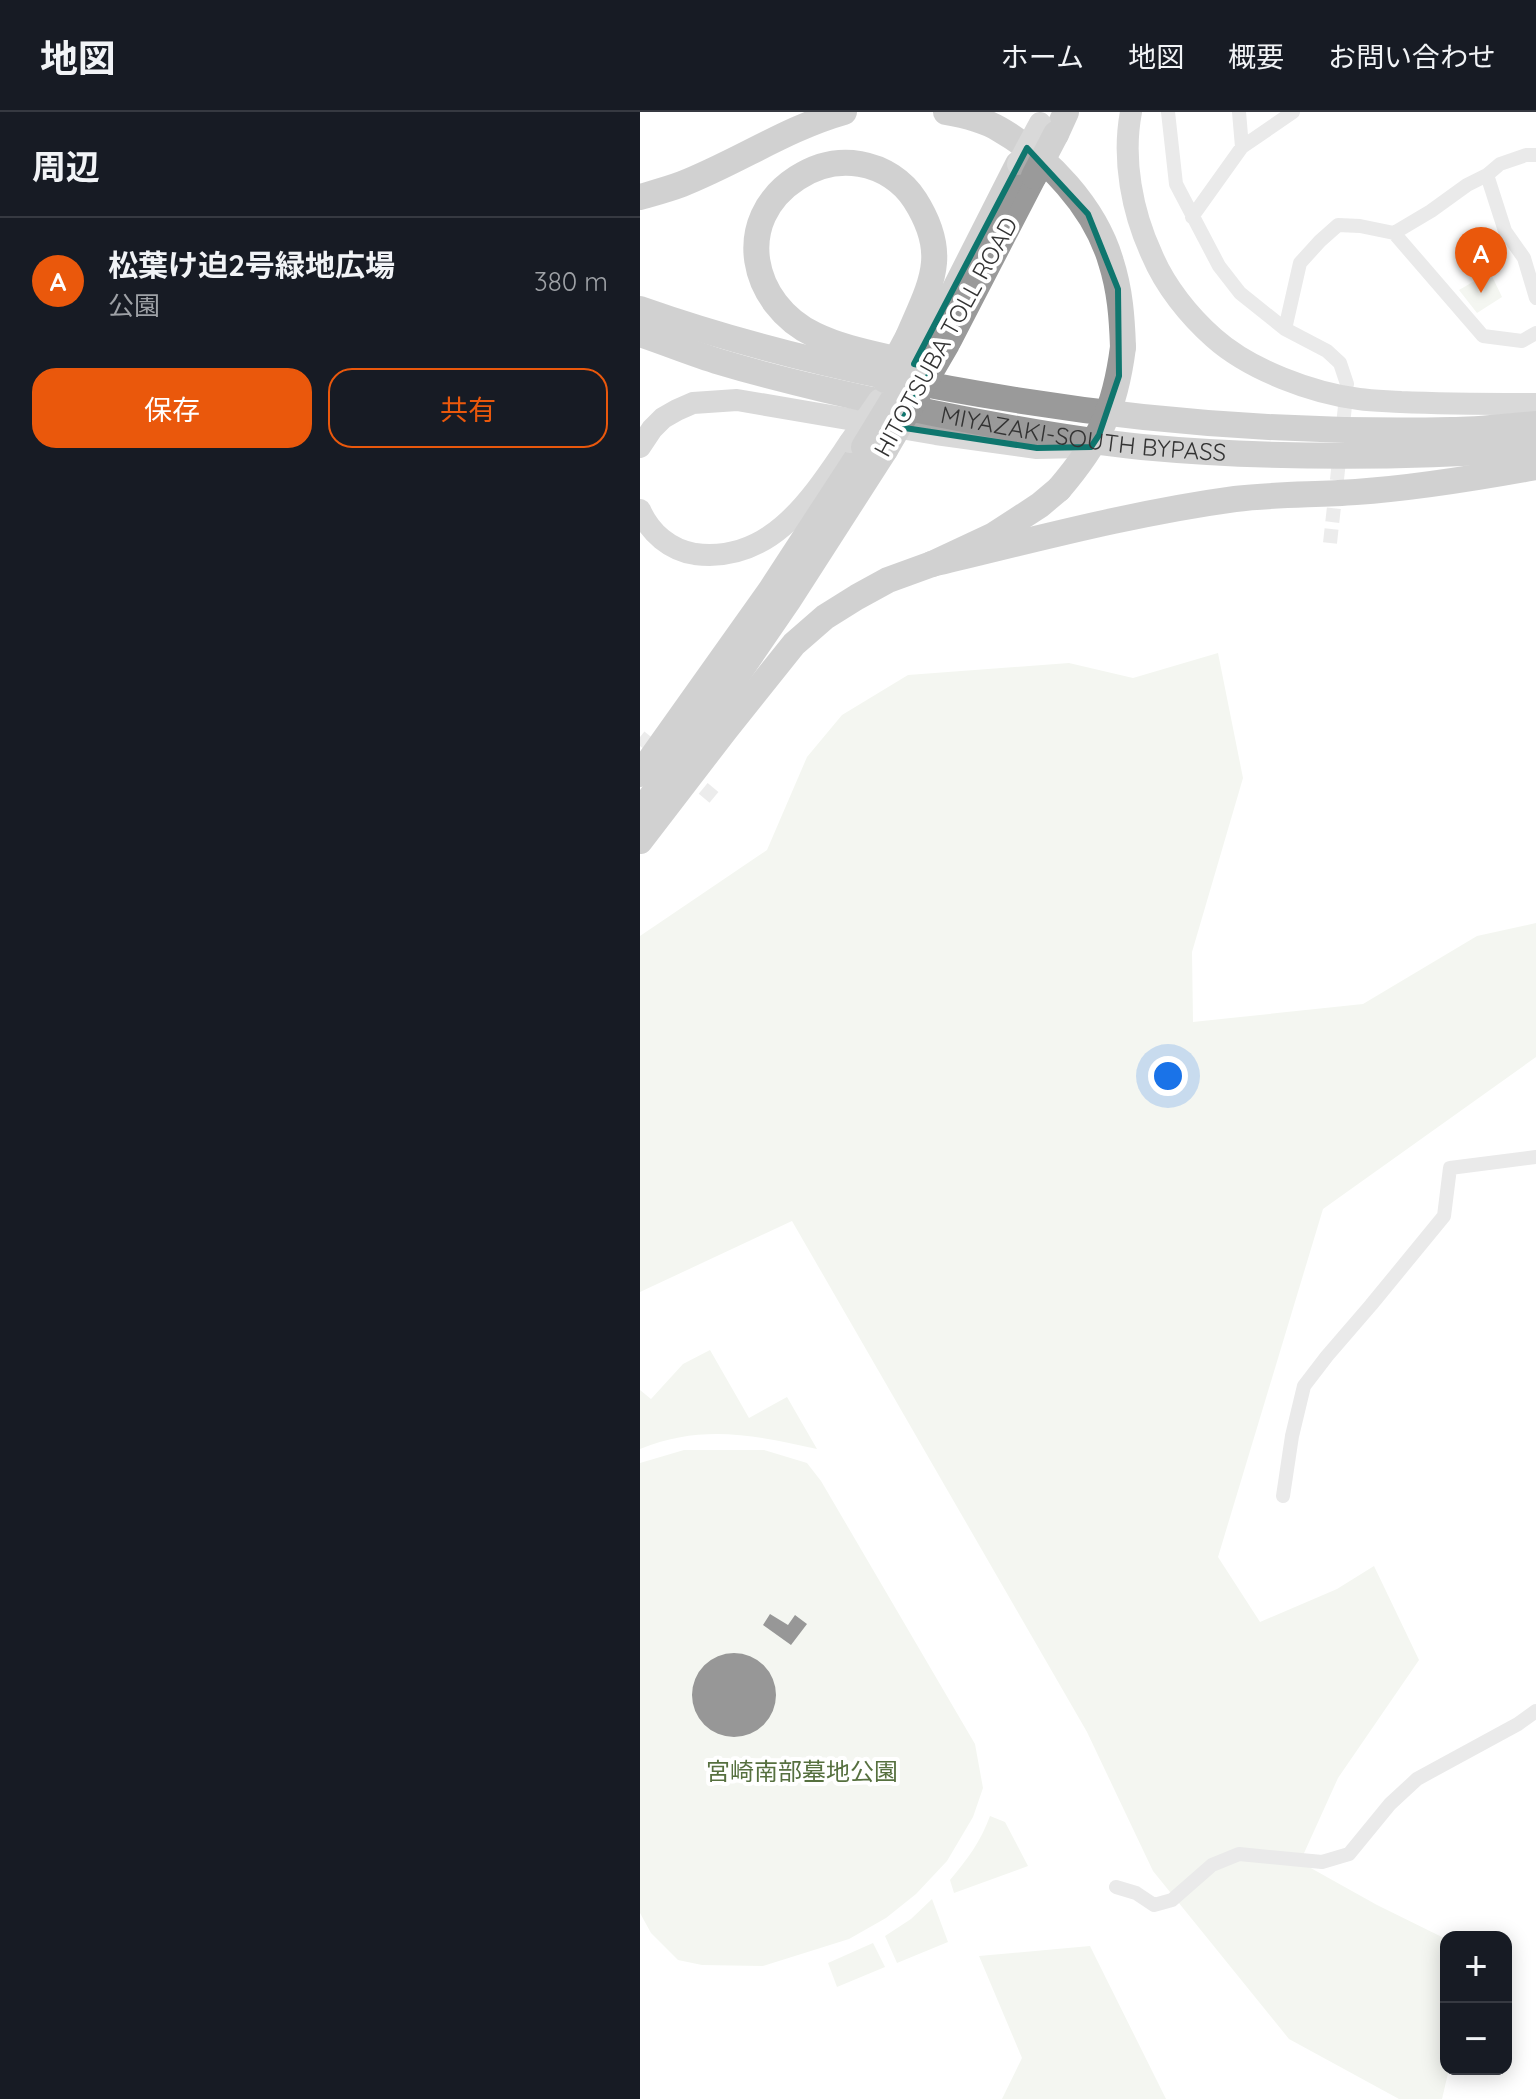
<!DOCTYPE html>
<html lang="ja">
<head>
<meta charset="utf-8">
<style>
	body { margin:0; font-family:Quicksand,"Noto Sans JP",sans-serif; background:#242831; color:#f1f3f6 }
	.controls { position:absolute; right:24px; bottom:24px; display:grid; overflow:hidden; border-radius:16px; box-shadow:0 4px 20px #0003 }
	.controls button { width:72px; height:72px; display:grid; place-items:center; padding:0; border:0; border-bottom:2px solid #363941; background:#171b24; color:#f1f3f6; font:40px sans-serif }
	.you { position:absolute; left:528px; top:964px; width:28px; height:28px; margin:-20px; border:6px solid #fff; border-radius:50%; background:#1a73e8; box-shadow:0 0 0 12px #1a73e833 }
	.badge { display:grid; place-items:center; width:52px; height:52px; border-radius:50%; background:#ea580c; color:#fff; font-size:26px; font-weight:700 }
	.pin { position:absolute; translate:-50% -66px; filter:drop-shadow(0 2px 4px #0008) }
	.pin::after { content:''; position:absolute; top:42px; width:28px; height:24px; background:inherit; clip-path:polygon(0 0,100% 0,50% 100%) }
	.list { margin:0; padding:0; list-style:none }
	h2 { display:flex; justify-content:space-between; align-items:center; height:104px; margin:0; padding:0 32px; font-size:34px }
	h2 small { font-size:26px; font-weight:400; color:#9ea1a6 }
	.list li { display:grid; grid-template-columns:52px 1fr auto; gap:24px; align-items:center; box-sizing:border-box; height:128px; padding:0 32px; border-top:2px solid #363941 }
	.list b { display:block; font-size:30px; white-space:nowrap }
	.list p { margin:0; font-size:26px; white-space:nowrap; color:#9ea1a6 }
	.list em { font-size:26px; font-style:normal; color:#9ea1a6 }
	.actions { display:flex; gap:16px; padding:24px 32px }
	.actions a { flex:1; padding:18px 0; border:2px solid #ea580c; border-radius:24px; text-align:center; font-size:28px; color:#ea580c }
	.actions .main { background:#ea580c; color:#fff }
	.map { position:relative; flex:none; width:896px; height:1987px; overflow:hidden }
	header { display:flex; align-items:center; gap:48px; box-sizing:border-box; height:112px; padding:0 40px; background:#171b24; border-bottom:2px solid #363941 }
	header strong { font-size:38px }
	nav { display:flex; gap:44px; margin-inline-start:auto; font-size:28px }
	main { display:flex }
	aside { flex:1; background:#171b24 }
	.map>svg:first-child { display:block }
	.green { fill:#e6ecdf }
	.building { fill:#1a1a1a }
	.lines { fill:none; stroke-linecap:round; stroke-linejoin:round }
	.street-tunnel { stroke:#d6d6d6; stroke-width:14; stroke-dasharray:14 7; stroke-linecap:butt }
	.street { stroke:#d0d0d0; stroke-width:14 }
	.primary { stroke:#ababab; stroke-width:22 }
	.highway { stroke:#9a9a9a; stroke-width:26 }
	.primary-bridge { stroke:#ababab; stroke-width:22 }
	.highway-bridge { stroke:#9a9a9a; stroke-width:26 }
	.marked { fill:none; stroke:#0f766e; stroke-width:6; stroke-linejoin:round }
	.labels { text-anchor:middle; stroke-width:8; stroke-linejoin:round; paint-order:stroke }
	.street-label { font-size:24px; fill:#333; stroke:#fff }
	.park-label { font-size:24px; fill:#56703f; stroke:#fff }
</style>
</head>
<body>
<header>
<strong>地図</strong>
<nav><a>ホーム</a><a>地図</a><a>概要</a><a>お問い合わせ</a></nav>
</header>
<main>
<aside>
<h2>周辺<small></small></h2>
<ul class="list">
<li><span class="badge">A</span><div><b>松葉け迫2号緑地広場</b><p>公園</p></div><em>380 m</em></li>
</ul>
<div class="actions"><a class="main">保存</a><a>共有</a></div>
</aside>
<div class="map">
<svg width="896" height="1987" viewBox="0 0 896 1987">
	<rect width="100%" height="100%" fill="#fff"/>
	<path class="green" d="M850 160 862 185 837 201 819 178Z
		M578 541 603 666 552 840 553 910 723 892 837 824 896 811V945L683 1097 578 1445 620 1510 697 1477 734 1454 779 1548 698 1666 660 1750 737 1793 806 1827V1957H809L802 1987H759L649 1927 513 1759 447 1620 152 1109 0 1180V824L127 738 167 645 202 603 268 563 429 551 493 566Z
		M70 1238 109 1306 147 1285 177 1337C114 1323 62 1312 0 1337V1278L11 1287 43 1252Z
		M44 1338H124L167 1351 181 1369 335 1632 343 1676 333 1705 307 1749 276 1782 246 1806 209 1827 123 1854 62 1853 38 1848 11 1821 0 1801V1351Z
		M350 1704 365 1710 388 1754 314 1781 310 1768C327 1748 341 1729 350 1704Z
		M292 1787 308 1830 257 1851 245 1824 271 1807Z
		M233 1831 245 1855 197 1875 188 1851Z
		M450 1834 526 1987H362L382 1946 339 1844Z"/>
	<path class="building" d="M130 1502 148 1513 155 1503 167 1512 151 1533 123 1513Z
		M52 1583a42 42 0 1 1 84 0a42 42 0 1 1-84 0Z"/>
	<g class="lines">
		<path class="street-tunnel" d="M690 431 707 276
			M0 625 21 642
			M47 663 76 687"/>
		<path class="street" d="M528 0 536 72 579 154 600 181 645 217 687 239 700 251 707 272
			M599 0 602 35
			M847 63 865 119 884 146 896 186
			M552 105 602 35 653 0
			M754 121 843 224 882 229 896 221
			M645 217 660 151 680 129 698 113 720 114 754 121 791 99 827 73 847 63 860 52 886 43H896
			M643 1384 652 1324 664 1274 687 1244 731 1193 804 1104 810 1056 896 1045
			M476 1775 496 1781 514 1793 532 1788 572 1753 599 1742 682 1750 709 1742 750 1692 777 1667 878 1612 896 1599"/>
		<path class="primary" d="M491 0C482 47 492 100 512 143 525 174 549 204 574 226 610 258 672 281 719 287 733 289 747 289 761 290 806 292 851 292 896 292
			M0 335 12 317 23 306 37 298 53 291 97 288 296 322 397 336 440 335
			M0 398C10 421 30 438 55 442 132 452 173 384 210 330"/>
		<g class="highway">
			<path d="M306 0C323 3 344 8 359 17 408 45 455 95 471 150 480 178 482 206 483 235"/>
			<path d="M416 22 426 0"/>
			<path d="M0 85C14 81 29 77 42 72 98 50 147 16 204 0"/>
			<path d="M0 197C122 240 249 268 376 288 520 311 666 321 811 318 840 318 868 314 896 312"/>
			<path id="s1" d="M0 222C27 231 53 242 80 250 150 271 221 286 293 301 362 315 432 328 502 335 632 347 765 346 896 337"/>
			<path d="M268 225C291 171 310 143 275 88 263 69 243 56 220 52 197 48 177 53 157 66 92 108 110 192 175 223 206 238 242 243 275 252"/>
			<path d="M309 228 394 64"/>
			<path d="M288 230 378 52"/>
			<path d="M292 452C393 428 492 401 595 387 635 382 675 383 716 380 776 376 836 366 896 355"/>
			<path d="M0 662 130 479 224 335"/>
			<path d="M0 700 54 626 148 489 245 338"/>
			<path d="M0 729 86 617 154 532 185 505 217 485 248 468 292 452 354 423 400 393 419 377"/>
		</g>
		<path class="primary-bridge" d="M378 52 400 11
			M210 330 239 288"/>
		<path class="highway-bridge" d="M394 64 416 22
			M245 268 268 225
			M224 335 288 230
			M245 338 307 232
			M419 377C459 330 475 298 483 235"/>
	</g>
	<path d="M0 0H896V1987H0ZM387 36 448 102 478 177 479 264 459 323 451 335 397 336 258 315 293 256 274 252Z" fill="#fff" fill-opacity=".55" fill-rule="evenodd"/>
	<path class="marked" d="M387 36 448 102 478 177 479 264 459 323 451 335 397 336 258 315 293 256 274 252Z"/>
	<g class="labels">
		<g class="street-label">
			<text transform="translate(306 225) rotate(-61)" y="8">HITOTSUBA TOLL ROAD</text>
			<text dy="8" stroke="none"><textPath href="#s1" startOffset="456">MIYAZAKI-SOUTH BYPASS</textPath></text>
		</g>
		<g class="park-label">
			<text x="162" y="1668">宮崎南部墓地公園</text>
		</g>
	</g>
</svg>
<div class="controls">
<button>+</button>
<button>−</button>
</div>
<div class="you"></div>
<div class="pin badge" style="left:841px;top:181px">A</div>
</div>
</main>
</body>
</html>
